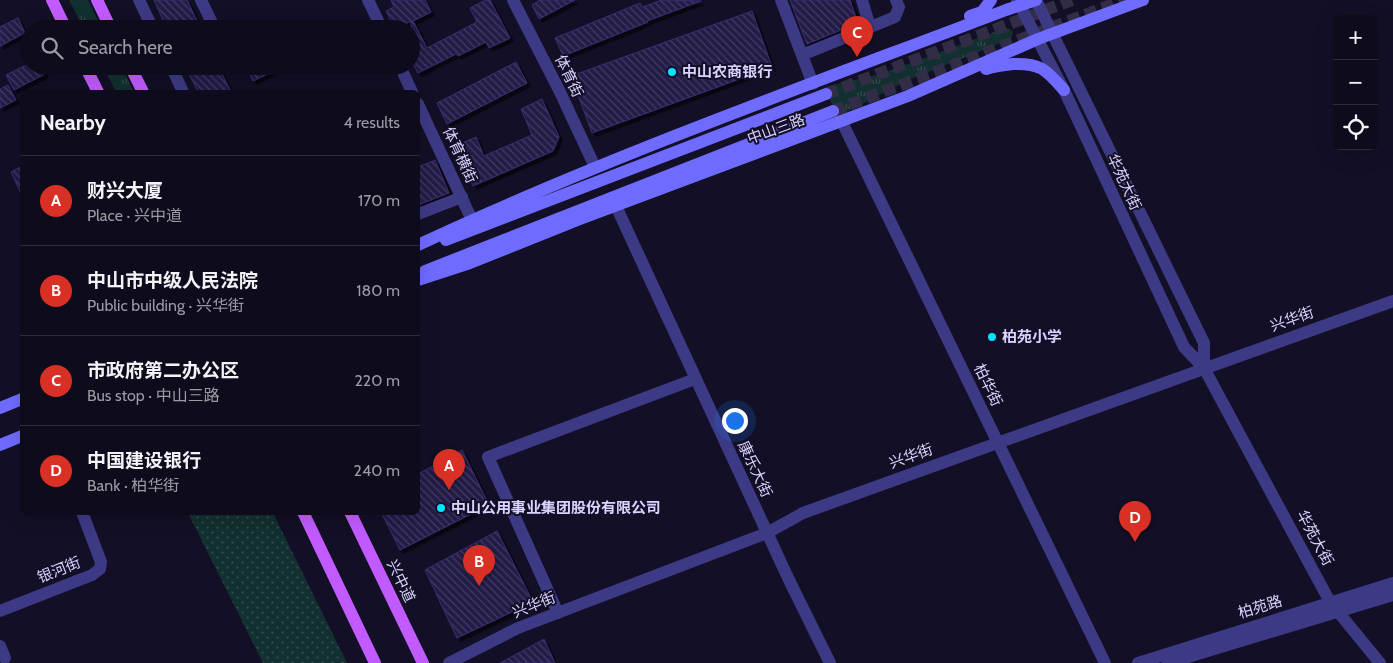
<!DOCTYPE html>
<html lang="en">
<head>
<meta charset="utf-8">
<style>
	body { margin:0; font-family:Cabin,"Noto Sans SC",sans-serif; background:#171425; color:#f1f3f6 }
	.controls { position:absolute; right:15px; top:15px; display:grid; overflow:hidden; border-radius:8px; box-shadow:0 5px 20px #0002 }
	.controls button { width:45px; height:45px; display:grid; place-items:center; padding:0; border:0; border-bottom:1px solid #2e2b3b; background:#0e0b1c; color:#f1f3f6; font:25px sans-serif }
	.you { position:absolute; left:734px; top:420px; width:18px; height:18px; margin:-12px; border:4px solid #fff; border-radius:50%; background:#1a73e8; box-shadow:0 0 0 8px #1a73e833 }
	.badge { display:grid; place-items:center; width:32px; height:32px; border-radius:50%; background:#d93025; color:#fff; font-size:16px; font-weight:700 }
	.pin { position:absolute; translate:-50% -41px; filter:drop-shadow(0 1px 2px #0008) }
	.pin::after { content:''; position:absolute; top:26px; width:18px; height:15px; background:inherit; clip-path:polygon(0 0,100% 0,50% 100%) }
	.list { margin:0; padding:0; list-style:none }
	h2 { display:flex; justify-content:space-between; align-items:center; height:65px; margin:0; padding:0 20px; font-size:21px }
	h2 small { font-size:16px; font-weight:400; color:#9b9ba3 }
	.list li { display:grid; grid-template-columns:32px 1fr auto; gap:15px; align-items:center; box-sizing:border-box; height:90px; padding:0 20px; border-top:1px solid #2e2b3b }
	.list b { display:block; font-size:19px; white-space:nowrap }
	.list p { margin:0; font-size:16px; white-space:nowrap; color:#9b9ba3 }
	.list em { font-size:16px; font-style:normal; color:#9b9ba3 }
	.icon { flex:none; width:28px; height:28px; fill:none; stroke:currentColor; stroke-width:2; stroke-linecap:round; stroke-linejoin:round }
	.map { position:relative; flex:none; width:1393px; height:663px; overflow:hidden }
	.search { position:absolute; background:#0e0b1c; box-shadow:0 5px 20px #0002; left:20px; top:20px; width:400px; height:55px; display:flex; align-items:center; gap:12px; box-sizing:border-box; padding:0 18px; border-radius:28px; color:#9b9ba3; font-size:19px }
	.panel { position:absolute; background:#0e0b1c; box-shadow:0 5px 20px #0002; left:20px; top:90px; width:400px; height:425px; border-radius:8px }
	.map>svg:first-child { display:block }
	.grass { fill:url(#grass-tufts) }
	.park { fill:url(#park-dots) }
	.building { fill:url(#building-back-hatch); stroke:#3b2d73; filter:url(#shadow) }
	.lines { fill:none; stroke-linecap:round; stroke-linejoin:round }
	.secondary-tunnel { stroke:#312d47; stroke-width:12; stroke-dasharray:12 6; stroke-linecap:butt }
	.minor { stroke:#3d3a85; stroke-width:12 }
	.tertiary { stroke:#3d3a85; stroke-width:12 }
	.secondary { stroke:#6f6bff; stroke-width:12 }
	.primary { stroke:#c25bff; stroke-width:12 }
	.poi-dot { fill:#00e5ff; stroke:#130f26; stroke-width:2 }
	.labels { text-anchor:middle; stroke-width:4; stroke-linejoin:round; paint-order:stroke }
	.poi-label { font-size:15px; font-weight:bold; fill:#d9d4ff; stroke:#130f26; text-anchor:start }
	.street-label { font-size:15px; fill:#d9d4ff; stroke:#130f26 }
</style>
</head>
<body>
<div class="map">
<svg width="1393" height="663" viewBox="0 0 1393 663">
	<defs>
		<pattern id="grass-tufts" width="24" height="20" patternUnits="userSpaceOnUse" patternTransform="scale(1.25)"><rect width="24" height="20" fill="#12302f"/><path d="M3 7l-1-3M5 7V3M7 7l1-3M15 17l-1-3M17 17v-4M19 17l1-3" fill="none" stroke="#344d4e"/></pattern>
		<pattern id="park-dots" width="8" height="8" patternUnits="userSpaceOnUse" patternTransform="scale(1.25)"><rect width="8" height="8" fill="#12302f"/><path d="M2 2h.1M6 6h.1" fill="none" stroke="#344d4e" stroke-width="1.8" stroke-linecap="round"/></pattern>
		<pattern id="building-back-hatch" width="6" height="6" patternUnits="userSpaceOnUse" patternTransform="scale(1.25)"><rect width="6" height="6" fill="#241b47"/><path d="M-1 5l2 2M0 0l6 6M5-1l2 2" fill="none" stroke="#433b63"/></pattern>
		<filter id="shadow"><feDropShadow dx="3.5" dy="3.5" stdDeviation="0" flood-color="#0009"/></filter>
	</defs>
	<rect width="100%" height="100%" fill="#130f26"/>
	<path class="grass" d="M69 0H88L102 29H84Z
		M1005 28 1010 29 1013 32 1011 39 908 80 837 117 825 87 884 73Z
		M103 66H121L134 92H116Z"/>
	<path class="park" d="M188 513H273L347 663H263Z"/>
	<path class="building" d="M154 0H187L201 29H167Z
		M391 0H425L431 12 413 21 427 48 477 22 470 8 486 0H490L510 38 489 48 486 42 458 56 456 54 418 73 411 60V21L395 29 386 11 394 7Z
		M540 0H575L539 19 532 5Z
		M662 0 701 1 647 21 648 22 563 56 555 38 640 3 642 7Z
		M790 0H850L858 23 807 44Z
		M752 11 772 67 592 133 571 76Z
		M18 18 25 33 0 46V27Z
		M516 62 527 83 447 124 437 103Z
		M24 66H42L45 74 14 90 6 75Z
		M185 66H218L231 92H198Z
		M246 66H284L253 81Z
		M8 85 16 100 0 108V89Z
		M542 99 559 137 553 151 473 186 455 146 476 137 484 156 532 135 521 109Z
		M435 160 449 193 418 205V167Z
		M22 166V196L11 172Z
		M462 450 489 505 400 550 381 512H418V474Z
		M497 531 533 602 457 638 425 570Z
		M544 639 555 663H500Z"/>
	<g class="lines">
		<path class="secondary-tunnel" d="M826 94 1072 0
			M833 111 1124 0"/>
		<path class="minor" d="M139 0 153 29
			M201 0 215 29
			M368 0 382 29
			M513 0 560 92 595 167
			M781 0 813 84
			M862 0 870 27
			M802 55 895 17 899 7 896 0
			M171 66 183 92
			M400 66 412 92
			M418 104 472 220
			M842 122 1105 663
			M418 214 462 197
			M0 611 92 575 100 569 101 562 82 512
			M558 613 488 457 695 379
			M0 646 5 658
			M449 663 518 628 767 533 803 513 1393 301"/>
		<path class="tertiary" d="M1017 0 1064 90 1184 347 1204 368 1330 602 1380 663
			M1036 0 1204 343V368
			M616 206 789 580 830 663
			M1138 663 1393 583
			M1168 663 1393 595"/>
		<path class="secondary" d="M970 16 982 12 991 0
			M986 69C995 66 1003 65 1013 64 1041 63 1046 70 1064 90
			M446 240 826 94
			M418 245C609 156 809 85 1006 10L1036 0
			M425 271 833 111
			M418 280 470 263 580 219 908 96 1038 39 1143 0
			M0 408 22 399
			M0 445 22 436"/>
		<path class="primary" d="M52 0 66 29
			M97 0 111 29
			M85 66 98 92
			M130 66 143 92
			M303 512 375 663
			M350 512 423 663"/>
	</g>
	<g class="poi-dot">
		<circle cx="672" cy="72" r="5"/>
		<circle cx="992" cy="337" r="5"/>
		<circle cx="441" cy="508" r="5"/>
	</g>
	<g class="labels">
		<g class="poi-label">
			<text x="682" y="77">中山农商银行</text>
			<text x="1002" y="342">柏苑小学</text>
			<text x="451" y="513">中山公用事业集团股份有限公司</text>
		</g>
		<g class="street-label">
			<text transform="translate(569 76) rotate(64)" y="5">体育街</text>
			<text transform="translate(776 129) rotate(-20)" y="5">中山三路</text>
			<text transform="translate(460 155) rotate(65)" y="5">体育横街</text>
			<text transform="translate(1124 182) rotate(65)" y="5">华苑大街</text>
			<text transform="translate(1292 319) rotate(-20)" y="5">兴华街</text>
			<text transform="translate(988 385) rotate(64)" y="5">柏华街</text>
			<text transform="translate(911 456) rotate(-20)" y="5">兴华街</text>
			<text transform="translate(755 469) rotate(65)" y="5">康乐大街</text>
			<text transform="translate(1315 538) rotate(62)" y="5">华苑大街</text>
			<text transform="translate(59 570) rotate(-22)" y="5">银河街</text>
			<text transform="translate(401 581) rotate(64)" y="5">兴中道</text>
			<text transform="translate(534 605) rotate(-22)" y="5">兴华街</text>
			<text transform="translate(1260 607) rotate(-17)" y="5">柏苑路</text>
		</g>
	</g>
</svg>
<div class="controls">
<button>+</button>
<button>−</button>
<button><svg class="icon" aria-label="locate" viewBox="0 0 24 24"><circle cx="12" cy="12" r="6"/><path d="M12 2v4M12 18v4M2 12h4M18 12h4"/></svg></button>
</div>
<div class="you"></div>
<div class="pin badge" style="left:449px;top:490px">A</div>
<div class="pin badge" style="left:479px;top:586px">B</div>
<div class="pin badge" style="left:857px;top:57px">C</div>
<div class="pin badge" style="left:1135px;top:542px">D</div>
<div class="search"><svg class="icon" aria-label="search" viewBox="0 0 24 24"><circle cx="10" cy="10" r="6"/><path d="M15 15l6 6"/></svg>Search here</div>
<section class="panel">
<h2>Nearby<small>4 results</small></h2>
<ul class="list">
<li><span class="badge">A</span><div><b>财兴大厦</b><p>Place · 兴中道</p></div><em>170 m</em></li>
<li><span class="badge">B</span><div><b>中山市中级人民法院</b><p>Public building · 兴华街</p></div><em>180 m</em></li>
<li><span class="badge">C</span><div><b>市政府第二办公区</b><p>Bus stop · 中山三路</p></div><em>220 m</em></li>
<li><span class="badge">D</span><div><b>中国建设银行</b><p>Bank · 柏华街</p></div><em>240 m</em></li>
</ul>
</section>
</div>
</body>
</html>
